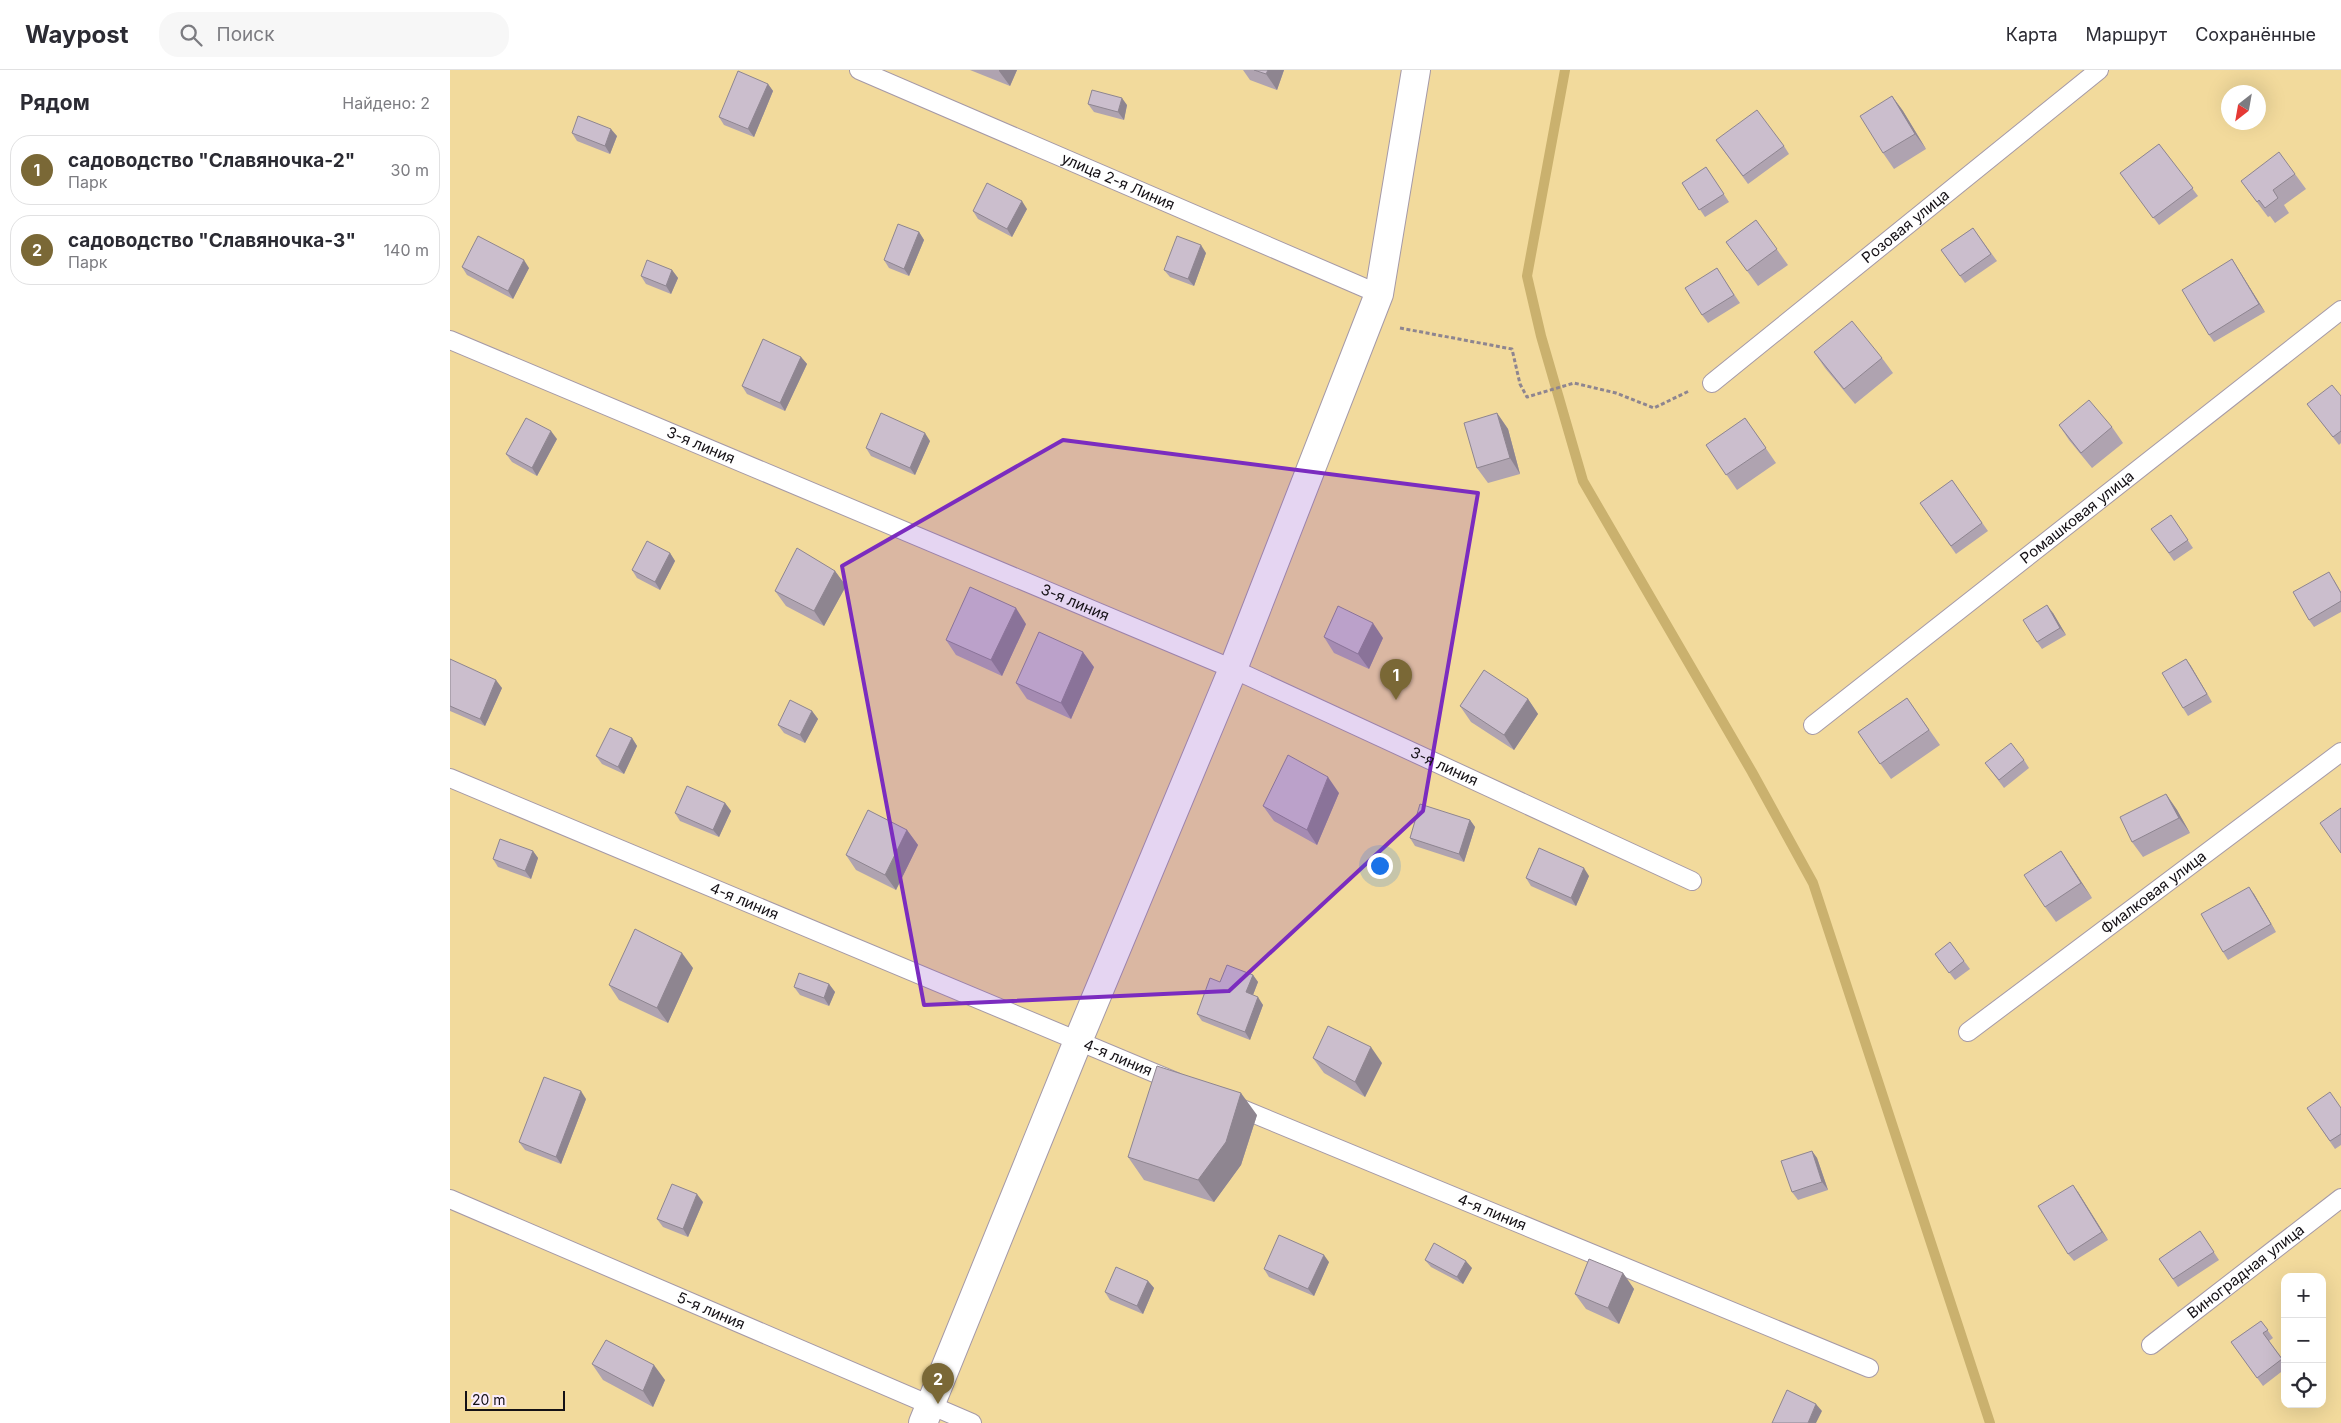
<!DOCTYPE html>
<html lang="ru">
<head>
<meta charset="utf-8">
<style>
	body { margin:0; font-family:Inter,sans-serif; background:#f7f7f7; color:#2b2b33 }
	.controls { position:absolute; right:15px; bottom:15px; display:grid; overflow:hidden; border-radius:10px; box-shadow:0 5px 20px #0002 }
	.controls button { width:45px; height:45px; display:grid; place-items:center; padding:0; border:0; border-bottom:1px solid #e1e1e2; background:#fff; color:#2b2b33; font:25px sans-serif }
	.compass { position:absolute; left:1771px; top:15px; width:45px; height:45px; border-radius:50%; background:#fff; box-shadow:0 5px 20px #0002; rotate:211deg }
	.scale { position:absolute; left:15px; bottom:12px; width:100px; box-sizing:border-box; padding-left:5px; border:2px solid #141015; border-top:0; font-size:14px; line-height:18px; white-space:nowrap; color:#141015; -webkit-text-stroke:4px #faecfc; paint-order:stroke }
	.you { position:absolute; left:929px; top:795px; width:18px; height:18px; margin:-12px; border:4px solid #fff; border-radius:50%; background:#1a73e8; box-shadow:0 0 0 8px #1a73e833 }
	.badge { display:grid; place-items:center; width:32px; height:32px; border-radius:50%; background:#7a6836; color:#fff; font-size:16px; font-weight:700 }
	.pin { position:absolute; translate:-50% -41px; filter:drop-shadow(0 1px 2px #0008) }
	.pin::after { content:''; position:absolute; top:26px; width:18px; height:15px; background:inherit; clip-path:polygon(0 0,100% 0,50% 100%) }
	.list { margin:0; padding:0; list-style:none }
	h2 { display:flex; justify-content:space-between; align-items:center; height:65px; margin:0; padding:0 20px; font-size:21px }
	h2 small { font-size:16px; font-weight:400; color:#7c7c81 }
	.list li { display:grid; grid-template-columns:32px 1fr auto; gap:15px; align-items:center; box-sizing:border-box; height:70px; margin:0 10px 10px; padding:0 10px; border:1px solid #e1e1e2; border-radius:20px }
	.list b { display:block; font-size:19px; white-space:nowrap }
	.list p { margin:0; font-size:16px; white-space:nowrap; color:#7c7c81 }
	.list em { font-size:16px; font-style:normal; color:#7c7c81 }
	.icon { flex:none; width:28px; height:28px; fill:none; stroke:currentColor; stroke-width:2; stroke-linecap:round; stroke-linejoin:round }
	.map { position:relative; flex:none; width:1891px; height:1353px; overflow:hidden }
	header { display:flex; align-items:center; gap:30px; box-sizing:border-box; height:70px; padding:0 25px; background:#fff; border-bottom:1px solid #e1e1e2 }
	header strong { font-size:24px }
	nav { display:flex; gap:28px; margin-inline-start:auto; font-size:18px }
	.search { width:350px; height:45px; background:#f7f7f7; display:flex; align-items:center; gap:12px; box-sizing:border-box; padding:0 18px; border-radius:20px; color:#7c7c81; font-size:19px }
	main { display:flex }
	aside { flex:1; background:#fff }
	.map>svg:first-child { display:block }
	.green { fill:#f2da9c; fill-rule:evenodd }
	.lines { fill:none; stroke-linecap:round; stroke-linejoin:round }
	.stream { stroke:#cab16e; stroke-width:10 }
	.service-casing { stroke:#a599a7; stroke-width:20 }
	.minor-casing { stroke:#a599a7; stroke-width:30 }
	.path { stroke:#8e8590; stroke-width:3; stroke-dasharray:4 2.5; stroke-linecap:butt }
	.service { stroke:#fff; stroke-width:18 }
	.minor { stroke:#fff; stroke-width:28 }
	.wall { fill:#afa3b0 }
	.shaded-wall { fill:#8e8590 }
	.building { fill:#cbbecd; stroke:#8e8590 }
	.marked { fill:#7b2cbf; fill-opacity:0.2; stroke:#7b2cbf; stroke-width:4; stroke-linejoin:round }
	.labels { text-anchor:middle; stroke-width:5; stroke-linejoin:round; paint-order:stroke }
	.street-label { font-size:15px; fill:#141015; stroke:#faecfc }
</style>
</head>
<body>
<header>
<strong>Waypost</strong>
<div class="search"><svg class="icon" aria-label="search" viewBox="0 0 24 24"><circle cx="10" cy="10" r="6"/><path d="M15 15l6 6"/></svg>Поиск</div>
<nav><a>Карта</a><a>Маршрут</a><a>Сохранённые</a></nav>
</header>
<main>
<aside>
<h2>Рядом<small>Найдено: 2</small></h2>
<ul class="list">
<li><span class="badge">1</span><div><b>садоводство &quot;Славяночка-2&quot;</b><p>Парк</p></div><em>30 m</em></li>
<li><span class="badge">2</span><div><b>садоводство &quot;Славяночка-3&quot;</b><p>Парк</p></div><em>140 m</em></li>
</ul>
</aside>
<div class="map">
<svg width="1891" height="1353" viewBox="0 0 1891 1353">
	<rect width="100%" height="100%" fill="#faecfc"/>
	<path class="green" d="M0 0H1891V1353H0ZM1778 22H1808V52H1778ZM1835 1207H1872V1334H1835Z"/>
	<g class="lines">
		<path class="stream" d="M1115 0 1077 206 1091 266 1133 411 1302 702 1363 813 1540 1353"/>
		<g class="service-casing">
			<g id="service">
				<path id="s1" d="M409 0 929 224"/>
				<path id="s2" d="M0 270 783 599 1242 811"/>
				<path id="s3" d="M1262 313 1649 0"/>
				<path id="s4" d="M1363 655 1891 240"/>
				<path id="s5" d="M0 708 726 1012"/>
				<path id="s6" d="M1518 962 1891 682"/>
				<path id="s7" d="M785 1036 1419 1298"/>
				<path id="s8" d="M0 1129 522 1353"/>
				<path id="s9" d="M1701 1275 1891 1128"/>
			</g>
		</g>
		<g class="minor-casing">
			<path id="minor" d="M473 1353 628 971 783 599 929 224 966 0"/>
		</g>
		<path class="path" d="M950 258 1062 279 1070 314 1077 327 1124 313 1166 323 1204 338 1239 321"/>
		<use href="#service" class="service"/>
		<use href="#minor" class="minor"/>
	</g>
	<path class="wall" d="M520 0H567L560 16Z
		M793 0H834L827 20 800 10Z
		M318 14 323 21 304 67 274 55 269 47Z
		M1442 26 1453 41 1476 79 1444 99 1433 83Z
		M638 34 677 35 674 50 644 42Z
		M122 63 167 66 160 84 127 71Z
		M1266 70 1334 76 1339 84 1298 114Z
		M1709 74 1748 126 1709 155 1670 103Z
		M1256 97 1279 132 1255 147 1232 113Z
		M1845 104 1856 119 1834 135 1839 143 1825 153 1820 146 1818 147 1791 111Z
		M577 139 562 167 528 149 523 141Z
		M1306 150 1338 195 1308 216 1276 172Z
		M1523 158 1547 191 1515 213 1491 180Z
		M469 162 474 170 459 206 439 198 434 190Z
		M756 183 744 216 720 207 714 200Z
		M1782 189 1815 242 1764 272 1759 265Z
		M12 197 79 198 63 229 17 205Z
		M222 200 228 208 221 224 196 214 191 206Z
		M1272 206 1290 233 1258 253 1252 245Z
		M1364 282 1432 288 1443 303 1405 334 1375 298Z
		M351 287 357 294 335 341 297 324 292 316Z
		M1891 326V373L1889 375 1857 334Z
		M1047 343 1058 359 1070 404 1038 413 1027 398Z
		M1295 348 1326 393 1287 420 1256 375Z
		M1609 355 1662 357 1673 373 1642 398 1619 370Z
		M107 369 87 406 62 392 56 384Z
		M480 371 465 405 421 386 416 378Z
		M1502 410 1538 461 1506 484 1470 433Z
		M1721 445 1743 478 1724 491 1701 459Z
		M220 483 225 491 210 520 187 508 182 500Z
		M385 501 396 516 374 556 336 536 325 521Z
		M1884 510 1891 522V542L1864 557 1859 550Z
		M1603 543 1616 565 1592 579 1587 572Z
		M576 554 552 606 506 585 496 570Z
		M874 567 933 568 919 599 884 583Z
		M0 589 52 618 35 656 0 641Z
		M1736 589 1762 632 1738 646 1733 638Z
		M644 597 621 649 577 629 566 613Z
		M1457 628 1490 675 1441 709 1408 662Z
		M1078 629 1088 644 1064 680 1021 652 1010 636Z
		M362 641 368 649 355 673 334 663 328 655Z
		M182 668 187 676 174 704 152 694 146 686Z
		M1574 690 1579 698 1554 718 1535 693Z
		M889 723 867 775 824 751 813 736Z
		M1716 724 1727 740 1740 763 1693 787 1682 772Z
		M275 733 281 741 269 767 230 751 225 743Z
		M1020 750 1025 757 1014 792 965 776 960 768Z
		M457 760 468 775 446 820 406 800 396 785Z
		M83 781 88 788 81 809 48 797 43 789Z
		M1611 781 1642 828 1606 852 1595 837Z
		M1139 806 1126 836 1081 816 1076 808Z
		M1804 824 1826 862 1778 890 1773 882Z
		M1500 872 1520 899 1505 910 1485 884Z
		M243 898 218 953 169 930 159 915Z
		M803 905 808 912 803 925 813 935 800 970 752 951 747 944 770 912Z
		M379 914 385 922 379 936 350 925 344 917Z
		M863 988 932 993 915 1027 874 1003Z
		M136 1029 111 1094 75 1080 69 1072Z
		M1857 1038H1891V1075L1885 1079Z
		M807 1045 791 1095 764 1132 694 1110 678 1087Z
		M1362 1081 1367 1088 1378 1120 1348 1130 1342 1122Z
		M1628 1122 1658 1170 1624 1191 1618 1184Z
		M253 1132 238 1167 213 1157 207 1149Z
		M1750 1161 1769 1190 1728 1217 1709 1189Z
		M975 1190 1022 1198 1013 1214 981 1197Z
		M879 1192 864 1226 819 1207 814 1199Z
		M1173 1203 1184 1219 1169 1254 1136 1239 1125 1224Z
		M698 1211 704 1218 693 1244 660 1230 655 1222Z
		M1811 1251 1823 1268 1819 1271 1835 1292V1299L1813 1316 1781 1272Z
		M142 1294 215 1310 203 1337 153 1310Z"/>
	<path class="shaded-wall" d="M549 0H567L560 16 549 1Z
		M818 0H834L827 20 816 4Z
		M318 14 323 21 304 67 298 59Z
		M1442 26 1453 41 1476 79 1465 64Z
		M672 28 677 35 674 50 668 42Z
		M161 59 167 66 160 84 155 76Z
		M572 131 577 139 562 167 557 159Z
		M469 162 474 170 459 206 454 199Z
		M751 175 756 183 744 216 738 209Z
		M1782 189 1787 197 1815 242 1809 234Z
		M74 190 79 198 63 229 58 221Z
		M222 200 228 208 221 224 216 216Z
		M351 287 357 294 335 341 330 333Z
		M1047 343 1058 359 1070 404 1060 388Z
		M101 361 107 369 87 406 82 398Z
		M475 363 480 371 465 405 460 398Z
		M220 483 225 491 210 520 205 512Z
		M385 501 396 516 374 556 364 541Z
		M1597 535 1603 543 1616 565 1610 558Z
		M566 538 576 554 552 606 541 590Z
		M923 553 933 568 919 599 908 584Z
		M633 582 644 597 621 649 611 633Z
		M1736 589 1741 596 1762 632 1757 624Z
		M46 610 52 618 35 656 30 649Z
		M1078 629 1088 644 1064 680 1054 665Z
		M362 641 368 649 355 673 350 665Z
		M182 668 187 676 174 704 168 697Z
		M878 707 889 723 867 775 857 760Z
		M1716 724 1727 740 1740 763 1729 748Z
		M275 733 281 741 269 767 263 760Z
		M1020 750 1025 757 1014 792 1009 784Z
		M457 760 468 775 446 820 435 805Z
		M83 781 88 788 81 809 75 801Z
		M1611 781 1621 796 1642 828 1631 813Z
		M1134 798 1139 806 1126 836 1121 828Z
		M1799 817 1804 824 1826 862 1821 854Z
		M232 883 243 898 218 953 207 938Z
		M803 905 808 912 801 930 796 922Z
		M379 914 385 922 379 936 374 928Z
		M808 927 813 935 800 970 795 962Z
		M921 977 932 993 915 1027 905 1012Z
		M131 1021 136 1029 111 1094 106 1087Z
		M791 1023 807 1045 791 1095 764 1132 748 1110Z
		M1362 1081 1367 1088 1378 1120 1372 1112Z
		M1623 1115 1628 1122 1658 1170 1652 1162Z
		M247 1124 253 1132 238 1167 233 1159Z
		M874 1185 879 1192 864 1226 858 1219Z
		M1016 1191 1022 1198 1013 1214 1007 1207Z
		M1173 1203 1184 1219 1169 1254 1158 1238Z
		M698 1211 704 1218 693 1244 687 1236Z
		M204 1295 215 1310 203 1337 193 1321Z
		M1366 1334 1372 1341 1366 1353H1358Z"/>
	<path class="building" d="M804 0H818L816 4Z
		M288 1 318 14 298 59 269 47Z
		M642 20 672 28 668 42 638 34Z
		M1442 26 1465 64 1433 83 1410 46Z
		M1307 40 1334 76 1293 106 1266 70Z
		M128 46 161 59 155 76 122 63Z
		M1709 74 1743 118 1703 148 1670 103Z
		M1829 82 1845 104 1823 120 1828 128 1815 138 1809 130 1807 132 1791 111Z
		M1256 97 1274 124 1249 140 1232 113Z
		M537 113 572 131 557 159 523 141Z
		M1306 150 1327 179 1297 201 1276 172Z
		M448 154 469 162 454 199 434 190Z
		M1523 158 1541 184 1510 206 1491 180Z
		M28 166 74 190 58 221 12 197Z
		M727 166 751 175 738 209 714 200Z
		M1782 189 1809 234 1759 265 1732 220Z
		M197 190 222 200 216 216 191 206Z
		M1267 198 1284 225 1252 245 1235 218Z
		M1402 251 1432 288 1394 319 1364 282Z
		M313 269 351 287 330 333 292 316Z
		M1882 315 1891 326V361L1883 367 1857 334Z
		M1639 330 1662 357 1631 383 1609 355Z
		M431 343 475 363 460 398 416 378Z
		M1047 343 1060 388 1027 398 1014 353Z
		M76 348 101 361 82 398 56 384Z
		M1295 348 1316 378 1276 405 1256 375Z
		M1502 410 1532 453 1501 476 1470 433Z
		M1721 445 1738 470 1719 483 1701 459Z
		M197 471 220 483 205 512 182 500Z
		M347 478 385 501 364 541 325 521Z
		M1879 502 1891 523V531L1859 550 1843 522Z
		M520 517 566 538 541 590 496 570Z
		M1597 535 1610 558 1587 572 1573 550Z
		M888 536 923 553 908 584 874 567Z
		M589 562 633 582 611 633 566 613Z
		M0 589 46 610 30 649 0 636Z
		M1736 589 1757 624 1733 638 1712 603Z
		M1034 600 1078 629 1054 665 1010 636Z
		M1457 628 1479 660 1430 694 1408 662Z
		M340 630 362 641 350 665 328 655Z
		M160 658 182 668 168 697 146 686Z
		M1561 673 1574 690 1549 710 1535 693Z
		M838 685 878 707 857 760 813 736Z
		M237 716 275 733 263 760 225 743Z
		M1716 724 1729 748 1682 772 1670 747Z
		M970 734 1020 750 1009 784 960 768Z
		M1891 738V783L1870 753Z
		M418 740 457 760 435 805 396 785Z
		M50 769 83 781 75 801 43 789Z
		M1089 778 1134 798 1121 828 1076 808Z
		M1611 781 1631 813 1595 837 1574 805Z
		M1799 817 1821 854 1773 882 1751 844Z
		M185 859 232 883 207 938 159 915Z
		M1500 872 1514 891 1499 903 1485 884Z
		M777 895 803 905 796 922 808 927 795 962 747 944 760 908 770 912Z
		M349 903 379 914 374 928 344 917Z
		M878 956 921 977 905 1012 863 988Z
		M707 996 791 1023 776 1072 748 1110 678 1087Z
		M94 1007 131 1021 106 1087 69 1072Z
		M1880 1022 1891 1038V1064L1880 1071 1857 1038Z
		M1362 1081 1372 1112 1342 1122 1331 1091Z
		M222 1114 247 1124 233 1159 207 1149Z
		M1623 1115 1652 1162 1618 1184 1588 1136Z
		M1750 1161 1764 1182 1723 1209 1709 1189Z
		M829 1165 874 1185 858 1219 814 1199Z
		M984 1173 1016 1191 1007 1207 975 1190Z
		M1139 1189 1173 1203 1158 1238 1125 1224Z
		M666 1197 698 1211 687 1236 655 1222Z
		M1811 1251 1818 1260 1813 1263 1832 1289 1807 1308 1781 1272Z
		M156 1270 204 1295 193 1321 142 1294Z
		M1337 1320 1366 1334 1358 1353H1322Z"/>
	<path class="marked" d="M613 370 1028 423 973 741 779 921 474 935 392 496Z"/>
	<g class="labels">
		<g class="street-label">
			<text dy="5" stroke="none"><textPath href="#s1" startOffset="282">улица 2-я Линия</textPath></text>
			<text dy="5" stroke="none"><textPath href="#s3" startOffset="249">Розовая улица</textPath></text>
			<text dy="5" stroke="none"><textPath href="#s2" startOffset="272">3-я линия</textPath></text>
			<text dy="5" stroke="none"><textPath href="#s4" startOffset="336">Ромашковая улица</textPath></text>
			<text dy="5" stroke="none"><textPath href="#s2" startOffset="678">3-я линия</textPath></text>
			<text dy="5" stroke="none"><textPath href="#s2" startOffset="1082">3-я линия</textPath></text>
			<text dy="5" stroke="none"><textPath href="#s6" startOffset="232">Фиалковая улица</textPath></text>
			<text dy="5" stroke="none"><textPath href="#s5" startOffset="319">4-я линия</textPath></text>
			<text dy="5" stroke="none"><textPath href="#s5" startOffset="724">4-я линия</textPath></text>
			<text dy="5" stroke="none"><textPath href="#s7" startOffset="278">4-я линия</textPath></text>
			<text dy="5" stroke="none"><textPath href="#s9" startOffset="120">Виноградная улица</textPath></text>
			<text dy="5" stroke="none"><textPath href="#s8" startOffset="284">5-я линия</textPath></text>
		</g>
	</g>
</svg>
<div class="controls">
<button>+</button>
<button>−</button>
<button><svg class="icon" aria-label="locate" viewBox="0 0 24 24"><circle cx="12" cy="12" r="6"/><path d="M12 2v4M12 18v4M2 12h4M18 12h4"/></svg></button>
</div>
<svg class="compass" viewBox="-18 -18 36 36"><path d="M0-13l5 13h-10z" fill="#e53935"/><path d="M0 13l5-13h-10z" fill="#7c7c81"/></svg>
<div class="scale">20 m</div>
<div class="you"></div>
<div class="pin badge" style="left:946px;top:630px">1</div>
<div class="pin badge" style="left:488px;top:1334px">2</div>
</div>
</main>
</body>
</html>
